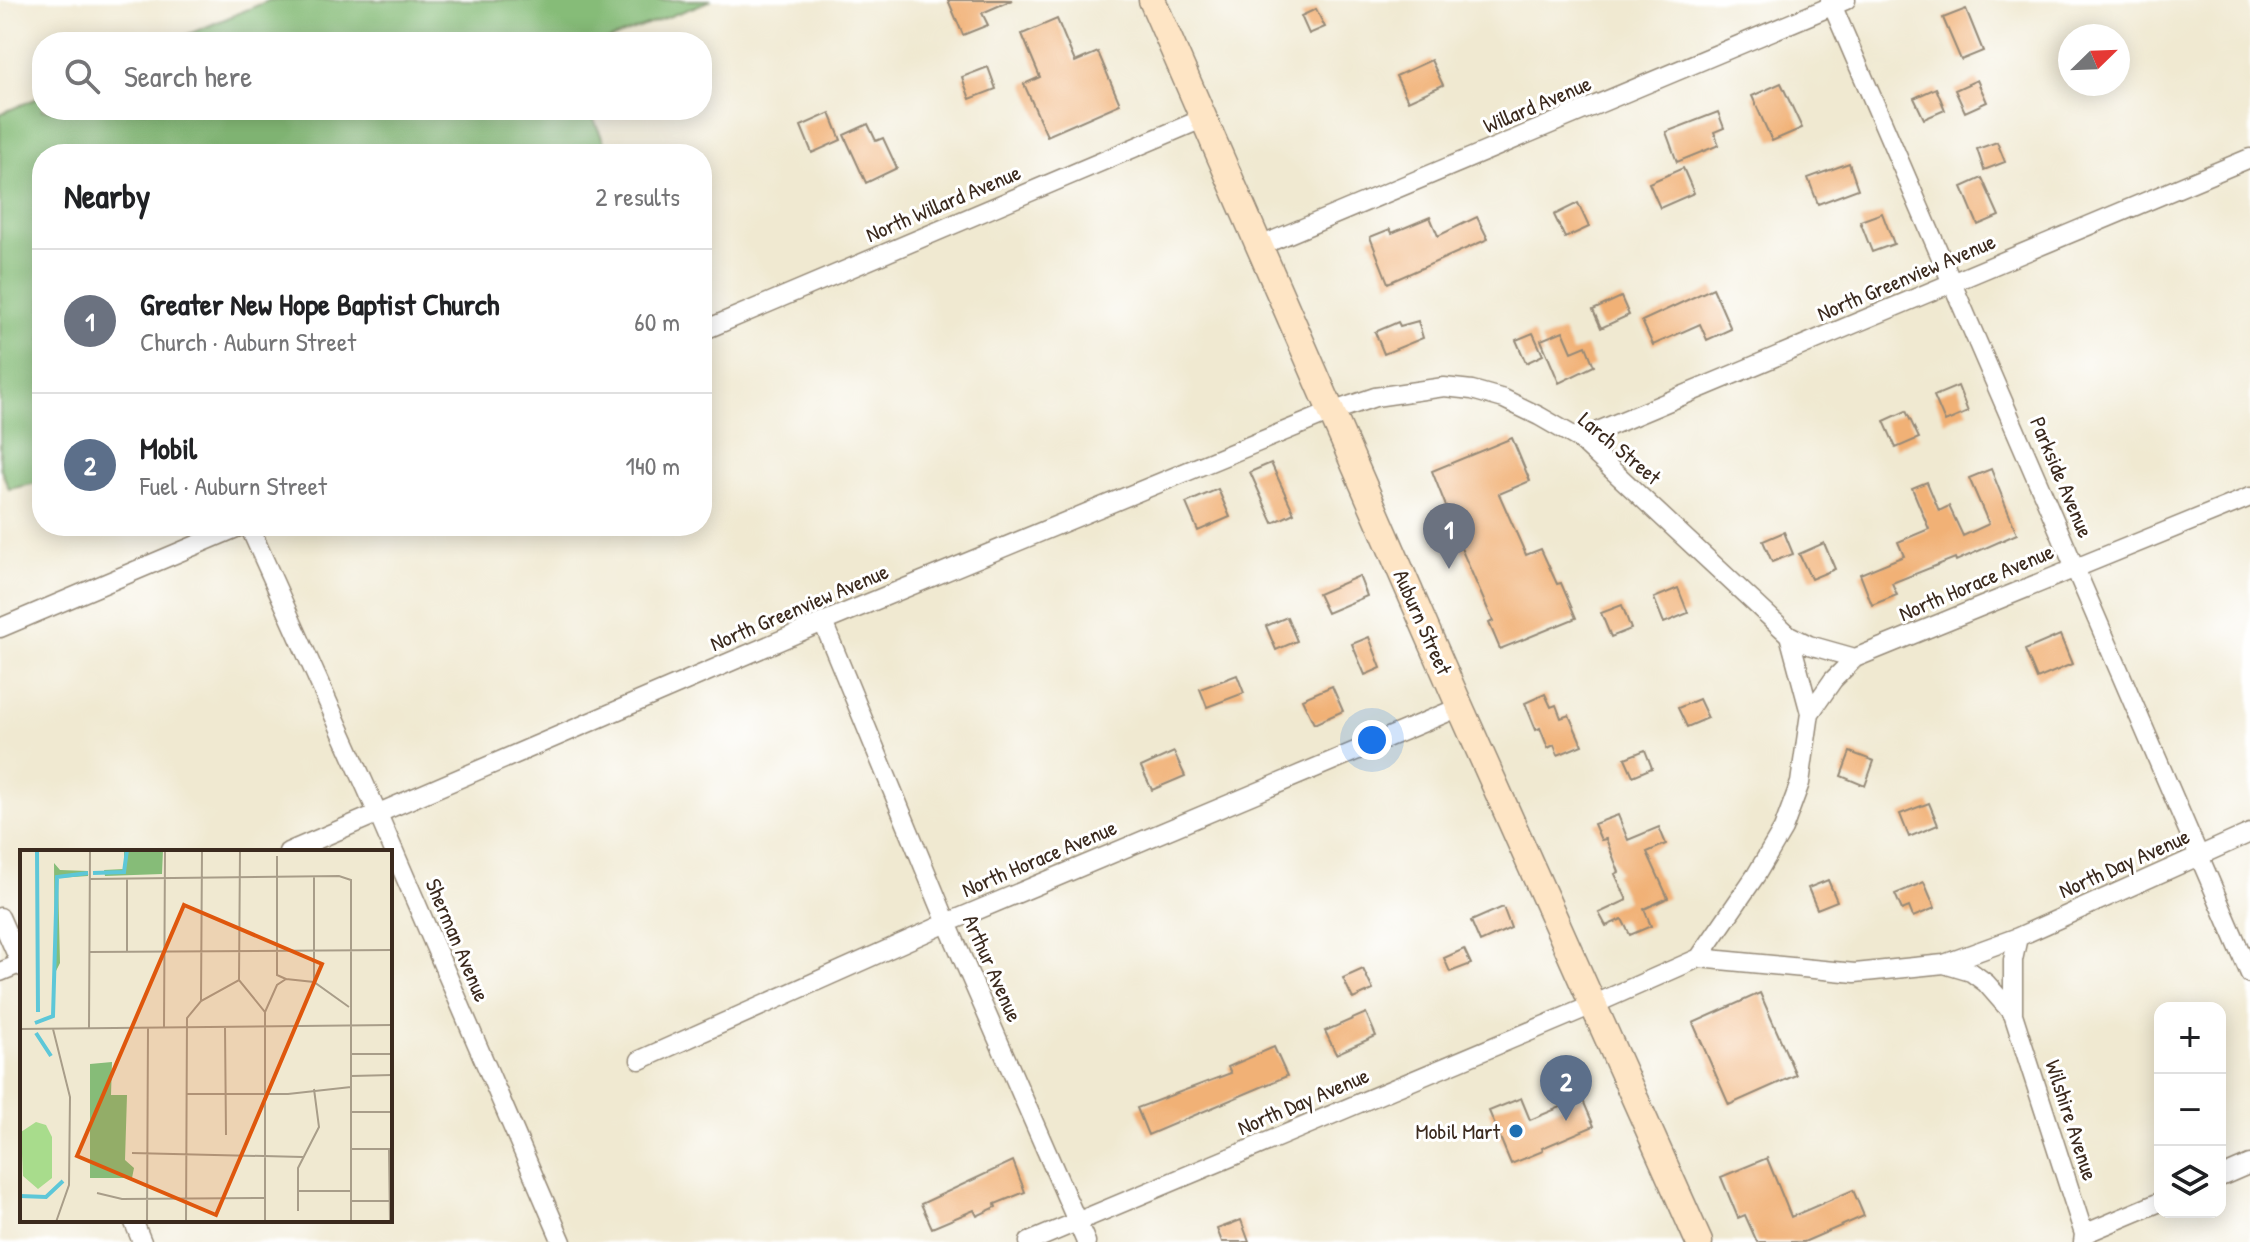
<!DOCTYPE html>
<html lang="en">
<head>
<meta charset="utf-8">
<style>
	body { margin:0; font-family:"Patrick Hand",sans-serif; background:#f6f6f6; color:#202124 }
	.controls { position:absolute; right:24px; bottom:24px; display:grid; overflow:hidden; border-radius:16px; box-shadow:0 4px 20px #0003 }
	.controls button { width:72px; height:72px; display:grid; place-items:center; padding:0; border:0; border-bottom:2px solid #e0e0e0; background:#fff; color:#202124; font:40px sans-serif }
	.compass { position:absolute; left:2058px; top:24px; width:72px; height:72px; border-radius:50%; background:#fff; box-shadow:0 4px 20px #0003; rotate:67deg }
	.you { position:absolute; left:1372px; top:740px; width:28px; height:28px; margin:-20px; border:6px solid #fff; border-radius:50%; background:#1a73e8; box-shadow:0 0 0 12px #1a73e833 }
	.badge { display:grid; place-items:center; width:52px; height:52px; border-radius:50%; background:#1f6fb2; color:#fff; font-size:26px; font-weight:700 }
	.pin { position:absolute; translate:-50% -66px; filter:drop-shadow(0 2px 4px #0008) }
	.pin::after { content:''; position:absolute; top:42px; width:28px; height:24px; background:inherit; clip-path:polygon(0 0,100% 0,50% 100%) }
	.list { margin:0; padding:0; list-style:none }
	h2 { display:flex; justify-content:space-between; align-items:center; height:104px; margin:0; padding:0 32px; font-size:34px }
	h2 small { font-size:26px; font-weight:400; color:#757577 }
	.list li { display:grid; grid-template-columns:52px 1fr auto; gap:24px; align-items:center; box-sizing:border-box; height:144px; padding:0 32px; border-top:2px solid #e0e0e0 }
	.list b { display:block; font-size:30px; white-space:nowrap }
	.list p { margin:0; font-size:26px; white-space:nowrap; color:#757577 }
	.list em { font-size:26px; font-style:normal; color:#757577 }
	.icon { flex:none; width:44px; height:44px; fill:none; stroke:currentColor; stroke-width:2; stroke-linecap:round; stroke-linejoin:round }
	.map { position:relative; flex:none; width:2250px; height:1242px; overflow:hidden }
	.search { position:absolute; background:#fff; box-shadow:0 4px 20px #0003; left:32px; top:32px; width:680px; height:88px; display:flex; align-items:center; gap:20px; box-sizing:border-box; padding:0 28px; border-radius:32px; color:#757577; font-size:30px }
	.panel { position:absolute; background:#fff; box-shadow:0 4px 20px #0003; left:32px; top:144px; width:680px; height:392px; border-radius:32px }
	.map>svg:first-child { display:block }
	.forest { fill:#86bc78; stroke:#60734b; stroke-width:2 }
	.building { fill:#f1b176 }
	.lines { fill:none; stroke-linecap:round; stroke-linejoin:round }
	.street-casing { stroke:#968a78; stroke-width:21 }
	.secondary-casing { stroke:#968a78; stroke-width:29 }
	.street { stroke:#fff; stroke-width:18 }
	.secondary { stroke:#fee5c5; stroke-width:26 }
	.poi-dot { fill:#1f6fb2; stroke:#fff; stroke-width:3 }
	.labels { text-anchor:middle; stroke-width:6; stroke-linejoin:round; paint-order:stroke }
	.street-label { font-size:22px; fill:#3b2a1e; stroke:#fff }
	.poi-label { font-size:22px; fill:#3b2a1e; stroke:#fff; text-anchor:end }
	.inset-river { fill:none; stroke:#5dc7d8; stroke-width:4 }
	.inset-road { fill:none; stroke:#a89d89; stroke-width:2 }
	.view { fill:#df570d; fill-opacity:0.15; stroke:#df570d; stroke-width:4 }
	.inset-edge { fill:none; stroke:#3b2a1e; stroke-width:4 }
</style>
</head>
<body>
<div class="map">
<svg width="2250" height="1242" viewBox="0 0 2250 1242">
	<rect width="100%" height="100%" fill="#fff"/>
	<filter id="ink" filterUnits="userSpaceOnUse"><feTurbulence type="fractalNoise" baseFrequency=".0125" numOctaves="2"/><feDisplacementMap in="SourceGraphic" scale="16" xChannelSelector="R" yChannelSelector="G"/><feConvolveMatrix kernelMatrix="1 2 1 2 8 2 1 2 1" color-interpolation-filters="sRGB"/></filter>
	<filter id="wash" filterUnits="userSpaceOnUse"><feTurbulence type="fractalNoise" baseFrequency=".006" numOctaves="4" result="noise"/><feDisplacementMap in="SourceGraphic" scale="32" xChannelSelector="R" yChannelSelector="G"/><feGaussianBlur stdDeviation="1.8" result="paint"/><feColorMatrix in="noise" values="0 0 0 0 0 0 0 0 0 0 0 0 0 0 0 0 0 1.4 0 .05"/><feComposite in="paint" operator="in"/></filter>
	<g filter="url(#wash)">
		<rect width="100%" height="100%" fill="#f0e9d1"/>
		<path class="forest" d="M270 0H712L603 42H170Z
			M42 96V110H590L609 154H42V482L9 489 0 467V114Z"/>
		<g id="blocks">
			<path class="building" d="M948 0H1012L982 13 988 25 963 35Z
				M1316 9 1325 27 1309 34 1301 16Z
				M1966 9 1983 51 1961 60 1943 18Z
				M1057 19 1075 62 1098 52 1120 104 1047 136 1024 84 1040 77 1022 34Z
				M1431 60 1443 85 1408 101 1396 76Z
				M988 67 996 89 970 99 962 77Z
				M1977 80 1987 102 1965 112 1955 90Z
				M1781 83 1802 128 1772 141 1752 96Z
				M1936 88 1945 110 1924 119 1914 98Z
				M1718 112 1724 128 1714 132 1719 145 1677 162 1666 132Z
				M830 113 841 140 812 153 801 126Z
				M868 124 876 141 883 138 897 168 866 183 844 135Z
				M1997 142 2005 162 1984 170 1977 149Z
				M1849 163 1858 189 1818 204 1808 178Z
				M1683 168 1694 193 1660 208 1649 183Z
				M1982 178 1999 216 1978 225 1962 187Z
				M1578 203 1589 227 1565 238 1554 215Z
				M1882 213 1894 244 1872 252 1860 221Z
				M1430 217 1438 236 1477 217 1488 239 1388 283 1370 237 1390 229 1392 233Z
				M1713 288 1731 329 1707 340 1700 324 1653 345 1642 321Z
				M1621 297 1629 315 1601 328 1593 310Z
				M1418 321 1423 338 1384 354 1375 332 1398 322 1400 326Z
				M1563 331 1572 352 1586 346 1594 366 1559 383 1541 340Z
				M1533 333 1543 355 1526 363 1516 340Z
				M1958 386 1968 412 1945 422 1934 396Z
				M1906 411 1919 438 1896 448 1884 421Z
				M1512 438 1530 481 1499 494 1526 555 1541 549 1557 584 1561 583 1576 618 1500 649 1489 623 1493 621 1453 530 1455 529 1432 471Z
				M1271 463 1294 513 1273 523 1250 472Z
				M1991 469 2017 534 1956 561 1955 558 1892 583 1897 595 1872 605 1860 574 1904 556 1898 542 1929 529 1912 488 1927 482 1939 511 1949 506 1963 536 1989 524 1969 478Z
				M1218 489 1230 517 1198 531 1186 503Z
				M1784 532 1793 554 1772 562 1763 541Z
				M1824 543 1835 569 1811 579 1799 554Z
				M1359 576 1367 596 1327 613 1318 594Z
				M1678 588 1688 613 1664 623 1654 598Z
				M1622 605 1631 629 1611 637 1601 613Z
				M1287 617 1297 641 1276 650 1266 626Z
				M2060 635 2072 664 2037 679 2025 650Z
				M1369 637 1381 668 1365 675 1352 644Z
				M1237 675 1244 693 1207 707 1200 689Z
				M1332 686 1343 711 1314 724 1302 699Z
				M1545 694 1551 707 1556 705 1561 718 1569 715 1582 745 1558 755 1554 745 1548 748 1540 728 1536 730 1525 703Z
				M1699 699 1708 718 1687 727 1678 708Z
				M1645 750 1652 768 1633 776 1625 758Z
				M1174 752 1185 776 1152 790 1141 767Z
				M1850 752 1874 761 1865 786 1841 776Z
				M1929 803 1938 825 1909 837 1900 814Z
				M1618 815 1628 840 1659 827 1666 844 1647 852 1668 898 1644 909 1651 926 1630 935 1622 919 1606 926 1599 913 1627 900 1615 874 1619 872 1606 839 1601 840 1594 824Z
				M1828 880 1837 901 1817 909 1808 888Z
				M1924 882 1935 908 1913 917 1909 907 1902 910 1895 894Z
				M1503 907 1511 928 1480 942 1471 921Z
				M1464 949 1471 964 1450 972 1444 958Z
				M1363 969 1373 990 1353 999 1343 978Z
				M1760 993 1796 1075 1729 1105 1693 1023Z
				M1366 1013 1376 1036 1336 1054 1325 1031Z
				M1274 1047 1287 1076 1148 1135 1137 1108 1231 1073 1228 1067Z
				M1521 1098 1530 1120 1582 1098 1594 1126 1542 1148 1543 1151 1511 1164 1489 1111Z
				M1767 1158 1791 1217 1853 1190 1864 1216 1804 1242H1757L1745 1215 1738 1218 1721 1177Z
				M1013 1161 1025 1192 995 1204 996 1207 977 1216 974 1210 932 1228 921 1204Z
				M1241 1220 1249 1242H1222L1217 1229Z"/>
		</g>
	</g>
	<g filter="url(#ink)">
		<use href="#blocks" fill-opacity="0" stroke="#968a78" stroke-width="2"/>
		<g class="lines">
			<g class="street-casing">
				<path id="street" d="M1830 0 2250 974
					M1260 246 1846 0
					M702 331 1202 119
					M1579 439 2250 158
					M249 526 378 814 562 1242
					M823 622 947 923 1086 1242
					M0 628 241 526
					M1789 635 1810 713
					M1855 658 2250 497
					M288 852 823 622 1331 412 1375 397 1444 387 1472 390 1504 399 1539 416 1579 439 1789 635 1809 645 1855 658 1833 680 1810 713 1800 783 1783 829 1756 875 1699 958 1595 1004 1029 1242
					M0 917 22 967
					M1699 958 1855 973 1944 964 1971 972 1986 983 2013 1014V960L2018 937 2250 833
					M1944 964 2018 937
					M0 972 22 963
					M2013 1014 2084 1234 2083 1242
					M640 1060 947 923 1460 707
					M2220 1177 2250 1164
					M133 1220 142 1242
					M2084 1234 2160 1202"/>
			</g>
			<g class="secondary-casing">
				<path id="secondary" d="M1152 0 1460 707 1699 1242"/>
			</g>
			<use href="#street" class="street"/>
			<use href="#secondary" class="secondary"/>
		</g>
	</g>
	<circle class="poi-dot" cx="1516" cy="1131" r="8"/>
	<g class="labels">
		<g class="street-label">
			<text transform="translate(1537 104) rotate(-23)" y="8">Willard Avenue</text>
			<text transform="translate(943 203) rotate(-23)" y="8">North Willard Avenue</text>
			<text transform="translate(1906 277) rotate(-23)" y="8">North Greenview Avenue</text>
			<text transform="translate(1620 448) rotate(40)" y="8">Larch Street</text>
			<text transform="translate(2062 477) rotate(67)" y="8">Parkside Avenue</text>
			<text transform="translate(1976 582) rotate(-23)" y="8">North Horace Avenue</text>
			<text transform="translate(799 607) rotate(-23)" y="8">North Greenview Avenue</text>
			<text transform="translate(1423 622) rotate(66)" y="8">Auburn Street</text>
			<text transform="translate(1039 858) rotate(-23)" y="8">North Horace Avenue</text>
			<text transform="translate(2124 863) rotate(-24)" y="8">North Day Avenue</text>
			<text transform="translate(458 940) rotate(67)" y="8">Sherman Avenue</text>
			<text transform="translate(993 968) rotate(66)" y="8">Arthur Avenue</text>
			<text transform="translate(1303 1101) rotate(-23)" y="8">North Day Avenue</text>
			<text transform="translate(2072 1120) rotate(72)" y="8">Wilshire Avenue</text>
		</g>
		<g class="poi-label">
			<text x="1500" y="1139">Mobil Mart</text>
		</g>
	</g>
	<g transform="translate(20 850)">
		<rect width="372" height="372" fill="#f0e9d1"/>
		<path d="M16 272 26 275 32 287V328L18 339 3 326 1 282Z" fill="#a8dc8c"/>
		<path d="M104 0H143L142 24 85 26 84 20 104 19ZM34 13 40 20 68 21V26L38 28 40 113 35 123ZM92 212 91 245H107L105 310 114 318 112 328H70V214Z" fill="#86bc78"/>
		<path class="inset-river" d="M17 0 18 162M73 23 104 22 107 0M15 173 33 166 37 27 68 23M16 183 31 206M0 346 26 347 43 331"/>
		<path class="inset-road" d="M70 29 319 26 331 30V372M70 102 372 100M107 103V28M266 129 294 132 329 157M219 130 220 0M294 132V26M181 151 182 0M245 162 257 135 266 129 257 125V6M144 177 145 0M205 177 206 285M69 178 70 0M0 179 372 175M33 179 50 247 49 335 36 372M332 204H372M331 226 372 225M166 244H268L331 237M331 262H372M331 299H370M369 299 370 372M112 303 283 307M278 341H331M77 343 102 349 245 348M331 351H370M278 361V318L299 277 294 239M127 372 128 178M166 372 167 168 181 151 219 130 245 162V372"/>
		<path class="view" d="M164 55 302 114 196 365 57 306Z"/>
		<rect width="372" height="372" class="inset-edge"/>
	</g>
</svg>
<div class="controls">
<button>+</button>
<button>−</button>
<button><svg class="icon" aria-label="layers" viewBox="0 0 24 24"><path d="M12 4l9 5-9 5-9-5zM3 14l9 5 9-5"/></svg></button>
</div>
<svg class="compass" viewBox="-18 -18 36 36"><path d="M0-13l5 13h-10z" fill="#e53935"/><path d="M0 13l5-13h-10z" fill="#757577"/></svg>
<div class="you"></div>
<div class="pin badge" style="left:1449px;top:569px;background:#6b7280">1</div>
<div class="pin badge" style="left:1566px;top:1121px;background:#5c6f8a">2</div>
<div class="search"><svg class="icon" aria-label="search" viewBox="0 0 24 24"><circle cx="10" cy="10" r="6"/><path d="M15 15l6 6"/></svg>Search here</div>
<section class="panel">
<h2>Nearby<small>2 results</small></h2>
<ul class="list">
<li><span class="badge" style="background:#6b7280">1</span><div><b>Greater New Hope Baptist Church</b><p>Church · Auburn Street</p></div><em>60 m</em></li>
<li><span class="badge" style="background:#5c6f8a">2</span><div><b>Mobil</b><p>Fuel · Auburn Street</p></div><em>140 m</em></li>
</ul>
</section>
</div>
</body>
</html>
